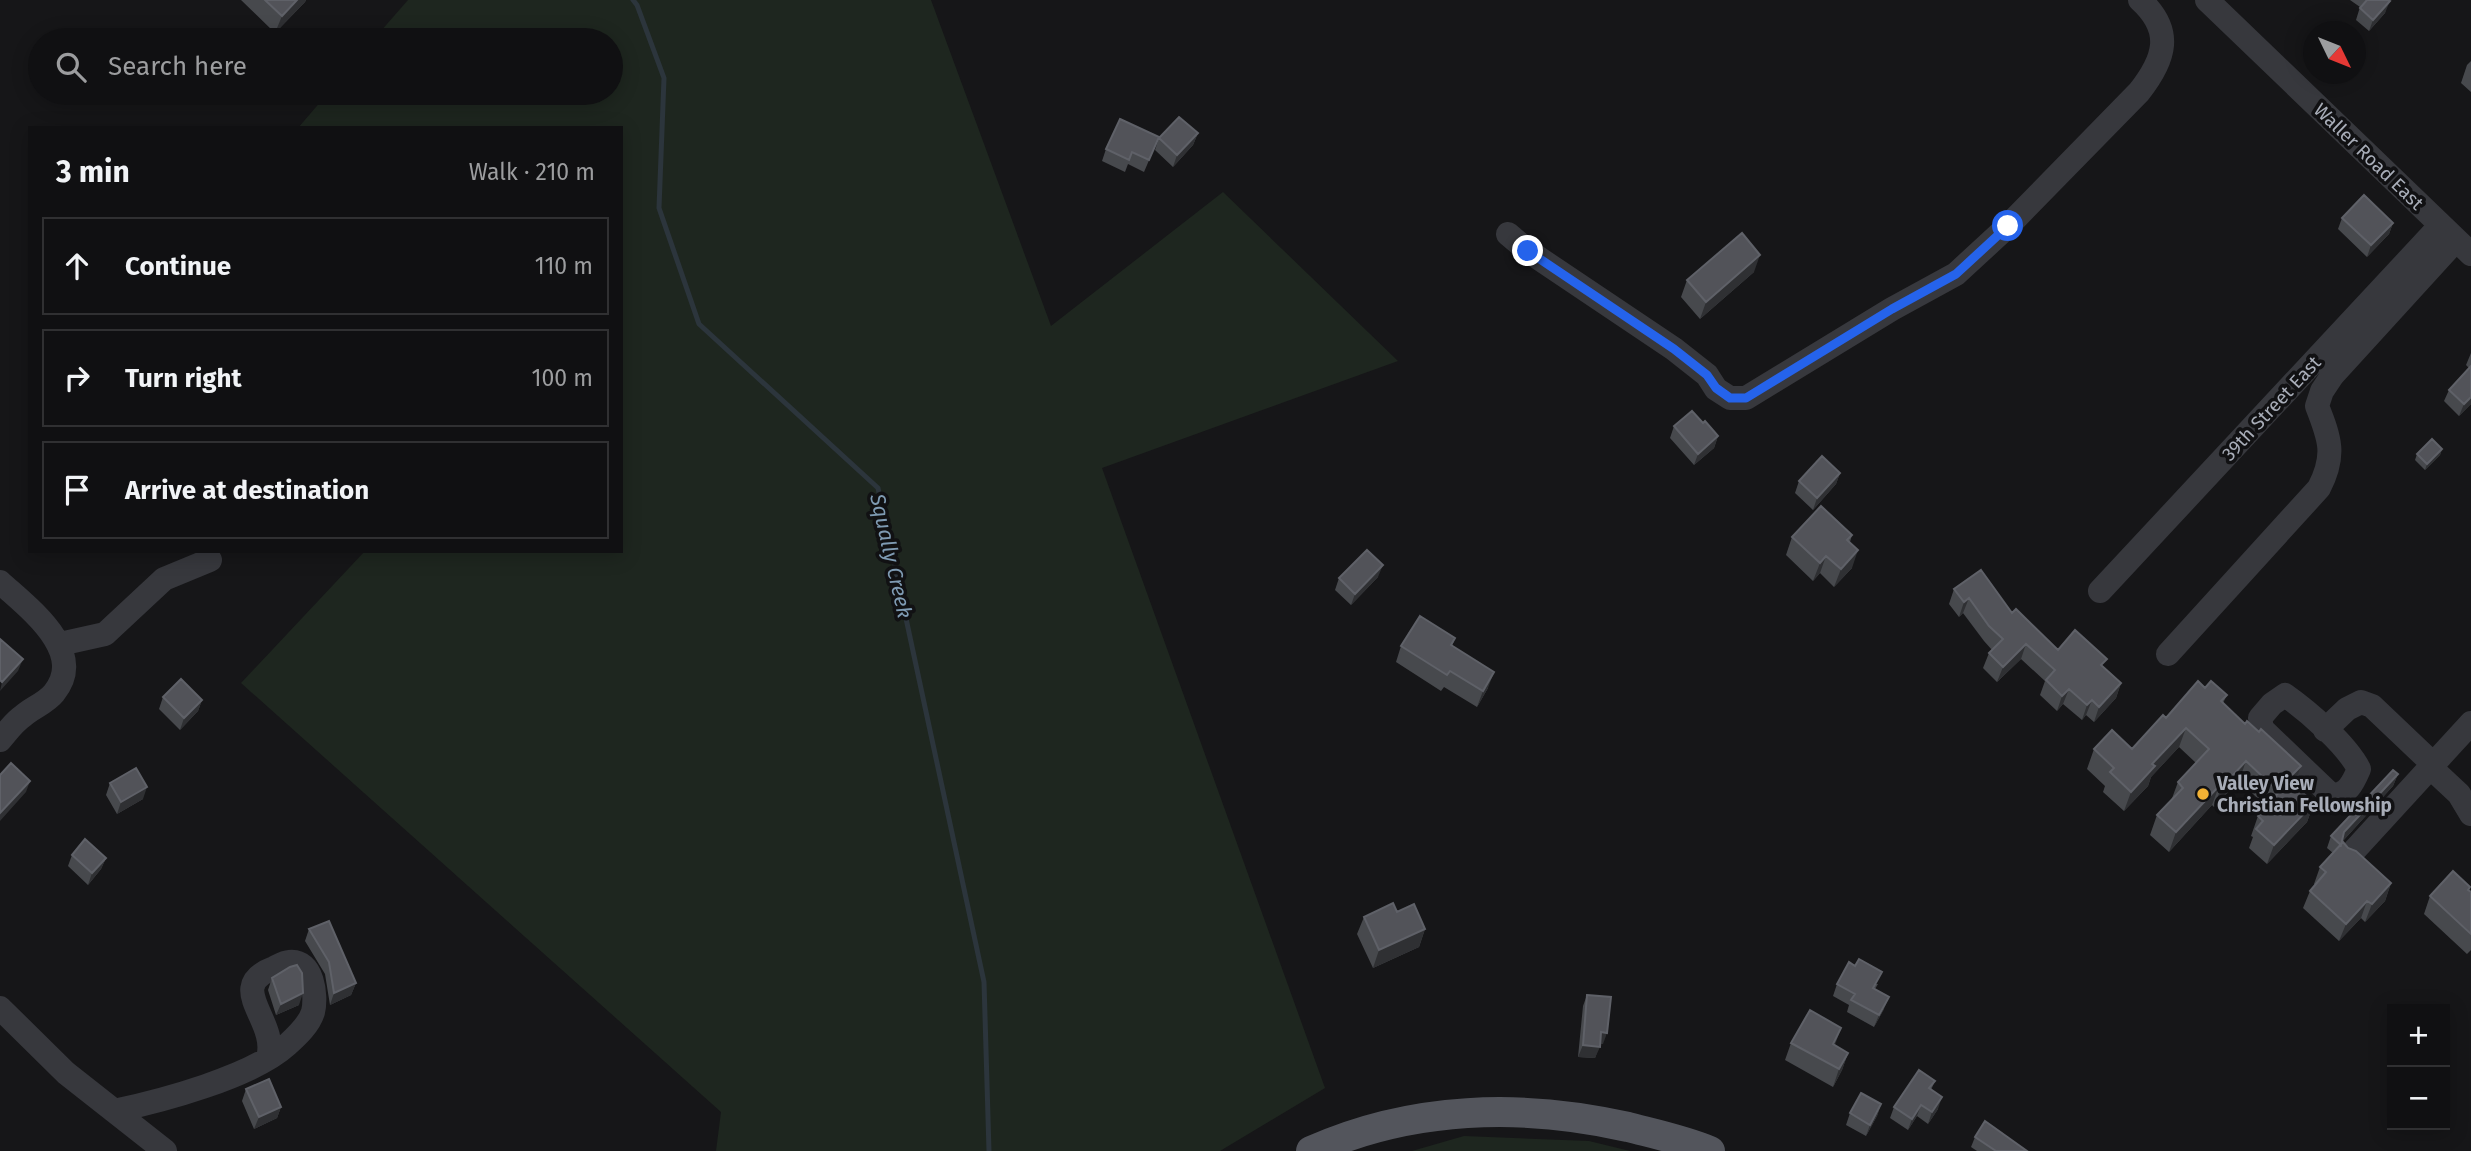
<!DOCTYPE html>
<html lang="en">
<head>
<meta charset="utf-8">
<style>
	body { margin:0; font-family:"Fira Sans",sans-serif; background:#19191b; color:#f1f3f6 }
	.controls { position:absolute; right:21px; bottom:21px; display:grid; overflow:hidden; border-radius:0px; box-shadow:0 4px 18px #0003 }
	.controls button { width:63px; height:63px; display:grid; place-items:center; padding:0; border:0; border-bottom:2px solid #303032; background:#101012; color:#f1f3f6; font:35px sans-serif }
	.compass { position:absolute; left:2303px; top:21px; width:63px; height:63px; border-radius:50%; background:#101012; box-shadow:0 4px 18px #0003; rotate:133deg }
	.stop { position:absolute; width:21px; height:21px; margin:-16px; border:5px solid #2563eb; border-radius:50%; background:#fff }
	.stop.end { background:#2563eb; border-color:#fff; box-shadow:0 2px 7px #0008 }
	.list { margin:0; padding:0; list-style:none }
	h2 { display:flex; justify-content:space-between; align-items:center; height:91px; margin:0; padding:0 28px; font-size:30px }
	h2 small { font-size:23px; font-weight:400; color:#9c9d9f }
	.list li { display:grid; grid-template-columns:46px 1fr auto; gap:21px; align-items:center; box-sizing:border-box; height:98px; margin:0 14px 14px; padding:0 14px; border:2px solid #303032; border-radius:0px }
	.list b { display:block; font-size:26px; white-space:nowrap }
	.list em { font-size:23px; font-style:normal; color:#9c9d9f }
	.icon { flex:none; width:38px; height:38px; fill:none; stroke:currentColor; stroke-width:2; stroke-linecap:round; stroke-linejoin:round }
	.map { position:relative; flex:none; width:2471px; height:1151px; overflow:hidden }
	.search { position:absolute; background:#101012; box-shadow:0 4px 18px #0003; left:28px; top:28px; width:595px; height:77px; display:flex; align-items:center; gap:18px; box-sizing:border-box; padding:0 24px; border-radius:38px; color:#9c9d9f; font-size:26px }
	.panel { position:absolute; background:#101012; box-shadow:0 4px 18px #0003; left:28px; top:126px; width:595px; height:427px; border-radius:0px }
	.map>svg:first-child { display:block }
	.green { fill:#1e261f }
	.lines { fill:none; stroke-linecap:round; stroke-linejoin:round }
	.stream { stroke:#2c353c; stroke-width:5 }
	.minor { stroke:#37383d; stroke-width:24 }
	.major { stroke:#53555c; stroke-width:30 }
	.wall { fill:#47494d }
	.shaded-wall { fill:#2f3033 }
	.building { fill:#525359; stroke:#5f6168; stroke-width:2 }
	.route { stroke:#2563eb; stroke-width:9 }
	.poi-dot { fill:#f2b134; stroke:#111113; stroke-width:2.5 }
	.labels { text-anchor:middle; stroke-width:7; stroke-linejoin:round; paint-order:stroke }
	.street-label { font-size:19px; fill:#a8adb8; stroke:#111113 }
	.poi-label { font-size:19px; font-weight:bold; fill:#a8adb8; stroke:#111113; text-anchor:start }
	.water-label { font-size:21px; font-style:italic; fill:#7f9bb3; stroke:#111113 }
</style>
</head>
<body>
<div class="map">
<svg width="2471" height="1151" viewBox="0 0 2471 1151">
	<rect width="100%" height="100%" fill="#161618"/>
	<path class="green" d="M408 0H931L1051 326 1223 192 1398 361 1102 468 1325 1088 1220 1151H716L721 1112 241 683 365 551H621V128H298L328 93H611V40H373Z
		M1464 1136 1589 1141 1630 1151H1412Z"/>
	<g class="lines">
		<path class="stream" d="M633 0 637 5 664 78 659 208 699 324 878 488 984 982 989 1151"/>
		<path class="minor" d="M2207 0 2471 254
			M1508 234 1528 251 1674 349 1707 375 1716 389 1730 398H1746L1892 309 1956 274 2008 226 2139 92C2165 59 2174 31 2140 0
			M0 582C27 607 88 651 54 693 46 703 32 708 23 716 14 722 7 732 0 740
			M2100 591 2441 225
			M60 644 105 634 164 579 210 560
			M2168 654 2319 488C2336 455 2330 439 2317 406L2322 391 2332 376 2456 240
			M2285 695C2309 712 2346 744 2359 769 2353 783 2347 796 2331 795L2262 729 2260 718 2272 704Z
			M2325 730 2347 709 2361 702 2372 706 2433 764
			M2430 767 2459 794 2471 814
			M2351 854 2471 723
			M0 1008 66 1073 165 1151
			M114 1111C161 1101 252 1077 287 1045 297 1036 309 1025 313 1012 317 996 313 959 289 962 284 962 278 966 274 968 223 987 279 1020 268 1058"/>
		<path class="major" d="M1311 1151C1411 1106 1522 1103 1628 1127 1655 1134 1684 1140 1710 1151"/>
	</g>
	<path class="wall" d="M241 0H306L305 2 275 33Z
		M2350 0H2388L2385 13 2369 31 2356 20 2360 7Z
		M2471 61V92L2461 83 2467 65Z
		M1198 133 1193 145 1173 167 1155 150 1159 138Z
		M1159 137 1144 172 1128 164 1125 172 1102 161 1106 149Z
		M2342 218 2393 223 2389 234 2367 257 2338 229Z
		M1754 272 1700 319 1681 297 1687 280Z
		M2471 353V404L2459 416 2444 401 2449 390 2469 368 2466 365Z
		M1703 423 1718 436 1714 448 1694 465 1670 438 1674 426Z
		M2442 449 2440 455 2425 470 2415 460 2417 454Z
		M1840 473 1836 484 1813 510 1795 493 1799 481Z
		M1852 535 1850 542 1852 568 1834 587 1820 573 1813 581 1786 555 1792 537Z
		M1378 577 1351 605 1335 590 1339 578Z
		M1954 589 2012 613 2058 650 2104 667 2121 683 2116 698 2094 722 2086 715 2082 720 2063 704 2057 711 2040 695 2045 681 2021 659 1997 682 1983 668 1989 653 1992 650 1984 641 1963 613 1959 617 1949 604Z
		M1455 638 1452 646 1488 688 1477 707 1444 687 1441 691 1396 662 1401 646Z
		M2205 688 2227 695 2223 703 2245 724 2259 732 2301 766 2294 784 2314 803 2307 822 2267 864 2249 848 2253 837 2251 836 2258 816 2267 807 2239 781 2214 807 2212 805 2169 852 2150 835 2157 815 2171 801 2178 782 2196 763 2179 747 2151 777 2148 786 2124 811 2103 792 2105 786 2087 769 2094 749H2132L2166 718Z
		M163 697 202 700 198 711 180 730 159 709Z
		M2398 774 2393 786 2342 842 2391 883 2385 901 2365 922 2361 918 2339 941 2303 908 2310 891 2315 885 2314 884 2320 867 2333 853 2327 848 2331 836Z
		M110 783 143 799 117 814 106 795Z
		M72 855 106 858 101 869 88 885 68 866Z
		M2470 887 2469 891 2471 892V950L2467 954 2424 914 2430 896Z
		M1397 912 1425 929 1419 947 1373 968 1357 934 1364 917Z
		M309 929 356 983 351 995 330 1005 325 974 305 941Z
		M272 978 299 1005 276 1015 268 990Z
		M1837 984H1878L1875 989 1884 1009 1874 1027 1847 1012 1849 1005 1833 996Z
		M1587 995 1603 1044H1600L1595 1058 1578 1057 1583 1006Z
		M1791 1043 1835 1045 1848 1053 1842 1070 1833 1087 1785 1060Z
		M1935 1081 1931 1090 1938 1109 1928 1124 1917 1116 1908 1130 1890 1118 1894 1107Z
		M246 1089 281 1107 277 1118 254 1129 242 1101Z
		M1881 1104 1877 1116 1866 1136 1846 1125 1850 1113Z
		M1975 1137 2027 1151H1977L1971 1147Z"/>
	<path class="shaded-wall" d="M297 0H306L305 2 275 33 282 16Z
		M2390 1 2385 13 2369 31 2373 20Z
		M1198 133 1193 145 1173 167 1177 155Z
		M2393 223 2389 234 2367 257 2371 245Z
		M1760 255 1754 272 1700 319 1706 302Z
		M2471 397V404L2459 416 2464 404Z
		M1718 436 1714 448 1694 465 1698 454Z
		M2442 449 2440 455 2425 470 2427 464Z
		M1840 473 1836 484 1813 510 1817 498Z
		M1858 550 1852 568 1834 587 1841 569Z
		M1826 556 1820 573 1813 581 1820 563Z
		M1383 565 1378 577 1351 605 1355 594Z
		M1969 598 1963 613 1959 617 1964 602Z
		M2026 644 2021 659 1997 682 2003 667Z
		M23 659 18 671 0 691 2 682Z
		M1494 672 1488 688 1477 707 1483 691Z
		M2121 683 2116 698 2094 722 2099 707Z
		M2069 689 2063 704 2057 711 2062 696Z
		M202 700 198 711 180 730 184 718Z
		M2092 700 2086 715 2082 720 2087 705Z
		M2186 728 2179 747 2151 777 2148 786 2124 811 2131 792 2152 764Z
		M2246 761 2239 781 2214 807 2221 788Z
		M2301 766 2294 786 2288 779Z
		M2398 774 2393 786 2340 844 2344 832Z
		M30 781 26 792 0 821V813Z
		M2219 786 2212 805 2169 852 2176 832Z
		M147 787 143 799 117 814 121 802Z
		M2314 803 2307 822 2267 864 2274 845Z
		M106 858 101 869 88 885 92 873Z
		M2391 883 2385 901 2365 922 2372 904Z
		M2367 901 2361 918 2339 941 2346 924Z
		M1425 929 1419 947 1373 968 1379 950Z
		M356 983 351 995 330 1005 334 993Z
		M303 993 299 1005 276 1015 281 1004Z
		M1889 997 1884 1009 1874 1027 1879 1015Z
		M1841 1028 1835 1045 1833 1044Z
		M1601 1032 1607 1033 1603 1044H1597Z
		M1583 1045 1600 1047 1595 1058 1578 1057Z
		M1848 1053 1842 1070 1833 1087 1839 1069Z
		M1942 1097 1938 1109 1928 1124 1932 1112Z
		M1881 1104 1877 1116 1866 1136 1870 1125Z
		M1921 1105 1917 1116 1908 1130 1912 1119Z
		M281 1107 277 1118 254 1129 259 1117Z"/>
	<path class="building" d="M265 0H297L282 16Z
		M2367 0H2388L2390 1 2373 20 2360 8Z
		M1179 117 1198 133 1177 155 1159 138Z
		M1120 119 1159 137 1149 160 1132 152 1129 160 1106 149Z
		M2364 195 2393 223 2371 245 2342 218Z
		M1742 233 1760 255 1706 302 1687 280Z
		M2471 366V397L2464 404 2449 390Z
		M1692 411 1703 423 1705 421 1718 436 1698 454 1674 426Z
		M2432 439 2442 449 2427 464 2417 454Z
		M1822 456 1840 473 1817 498 1799 481Z
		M1821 506 1852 535 1847 540 1858 550 1841 569 1826 556 1820 563 1792 537Z
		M1367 550 1383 565 1355 594 1339 578Z
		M1981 570 2012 613 2016 609 2058 650 2075 630 2107 659 2101 665 2121 683 2099 707 2092 700 2087 705 2069 689 2062 696 2046 680 2055 670 2026 644 2003 667 1989 653 2003 639 1989 626 1969 598 1964 602 1954 589Z
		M1420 616 1455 638 1451 645 1494 672 1483 691 1450 671 1447 675 1401 646Z
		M0 639 23 659 2 682 0 680Z
		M181 679 202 700 184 718 163 697Z
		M2198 681 2205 688 2211 681 2227 695 2221 701 2245 724 2247 721 2259 732 2261 729 2301 766 2288 779 2314 803 2274 845 2256 829 2263 821 2258 816 2279 792 2246 761 2221 788 2219 786 2176 832 2157 815 2183 788 2178 782 2209 749 2186 728 2152 764 2155 766 2131 792 2110 772 2114 768 2094 749 2112 730 2132 749 2163 715 2166 718Z
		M11 763 30 781 0 813V775Z
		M136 768 147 787 121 802 110 783Z
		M2393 770 2398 774 2344 832 2341 845 2331 836Z
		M85 839 106 858 92 873 72 855Z
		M2343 842 2348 848 2356 851 2391 883 2372 904 2367 901 2346 924 2310 891 2326 872 2320 867Z
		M2453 871 2470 887 2468 890 2471 892V934L2430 896Z
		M1393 903 1397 912 1414 904 1425 929 1379 950 1364 917Z
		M329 921 356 983 334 993 329 962 309 929Z
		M1859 959 1882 972 1873 988 1889 997 1879 1015 1851 1000 1855 994 1837 984 1849 962 1855 966Z
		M297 965 302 973 303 993 281 1004 272 978 290 967Z
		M1587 995 1611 997 1607 1033 1601 1032 1600 1047 1583 1045Z
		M1810 1010 1841 1028 1833 1044 1848 1053 1839 1069 1791 1043Z
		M1919 1070 1935 1081 1929 1088 1942 1097 1932 1112 1921 1105 1912 1119 1894 1107Z
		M269 1079 281 1107 259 1117 246 1089Z
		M1861 1093 1881 1104 1870 1125 1850 1113Z
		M1985 1121 2027 1151H1996L1975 1137Z"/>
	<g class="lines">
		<path class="route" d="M1528 251 1674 349 1707 375 1716 388 1730 398H1746L1892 309 1956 274 2008 226"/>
	</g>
	<circle class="poi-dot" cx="2203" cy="794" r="7"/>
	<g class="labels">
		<g class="street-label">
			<text transform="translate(2369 156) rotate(44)" y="7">Waller Road East</text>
			<text transform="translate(2271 408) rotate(-47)" y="7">39th Street East</text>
		</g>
		<g class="poi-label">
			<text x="2217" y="790">Valley View<tspan x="2217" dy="22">Christian Fellowship</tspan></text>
		</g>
		<g class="water-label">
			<text transform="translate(891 556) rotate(77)" y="7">Squally Creek</text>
		</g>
	</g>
</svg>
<div class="controls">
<button>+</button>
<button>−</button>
</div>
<svg class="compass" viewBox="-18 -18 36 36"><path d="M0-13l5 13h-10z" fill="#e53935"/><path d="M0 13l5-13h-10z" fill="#9c9d9f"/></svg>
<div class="stop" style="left:2008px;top:226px"></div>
<div class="stop end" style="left:1528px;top:251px"></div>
<div class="search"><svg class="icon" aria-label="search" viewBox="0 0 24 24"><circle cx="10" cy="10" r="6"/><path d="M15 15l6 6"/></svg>Search here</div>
<section class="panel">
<h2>3 min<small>Walk · 210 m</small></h2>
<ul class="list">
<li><svg class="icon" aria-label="ahead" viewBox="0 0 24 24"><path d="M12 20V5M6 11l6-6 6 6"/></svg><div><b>Continue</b></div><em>110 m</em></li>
<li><svg class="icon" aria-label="right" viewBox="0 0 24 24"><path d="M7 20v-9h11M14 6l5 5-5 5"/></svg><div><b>Turn right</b></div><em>100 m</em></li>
<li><svg class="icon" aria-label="arrive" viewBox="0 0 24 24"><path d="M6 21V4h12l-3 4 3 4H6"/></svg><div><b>Arrive at destination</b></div></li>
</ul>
</section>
</div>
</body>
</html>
